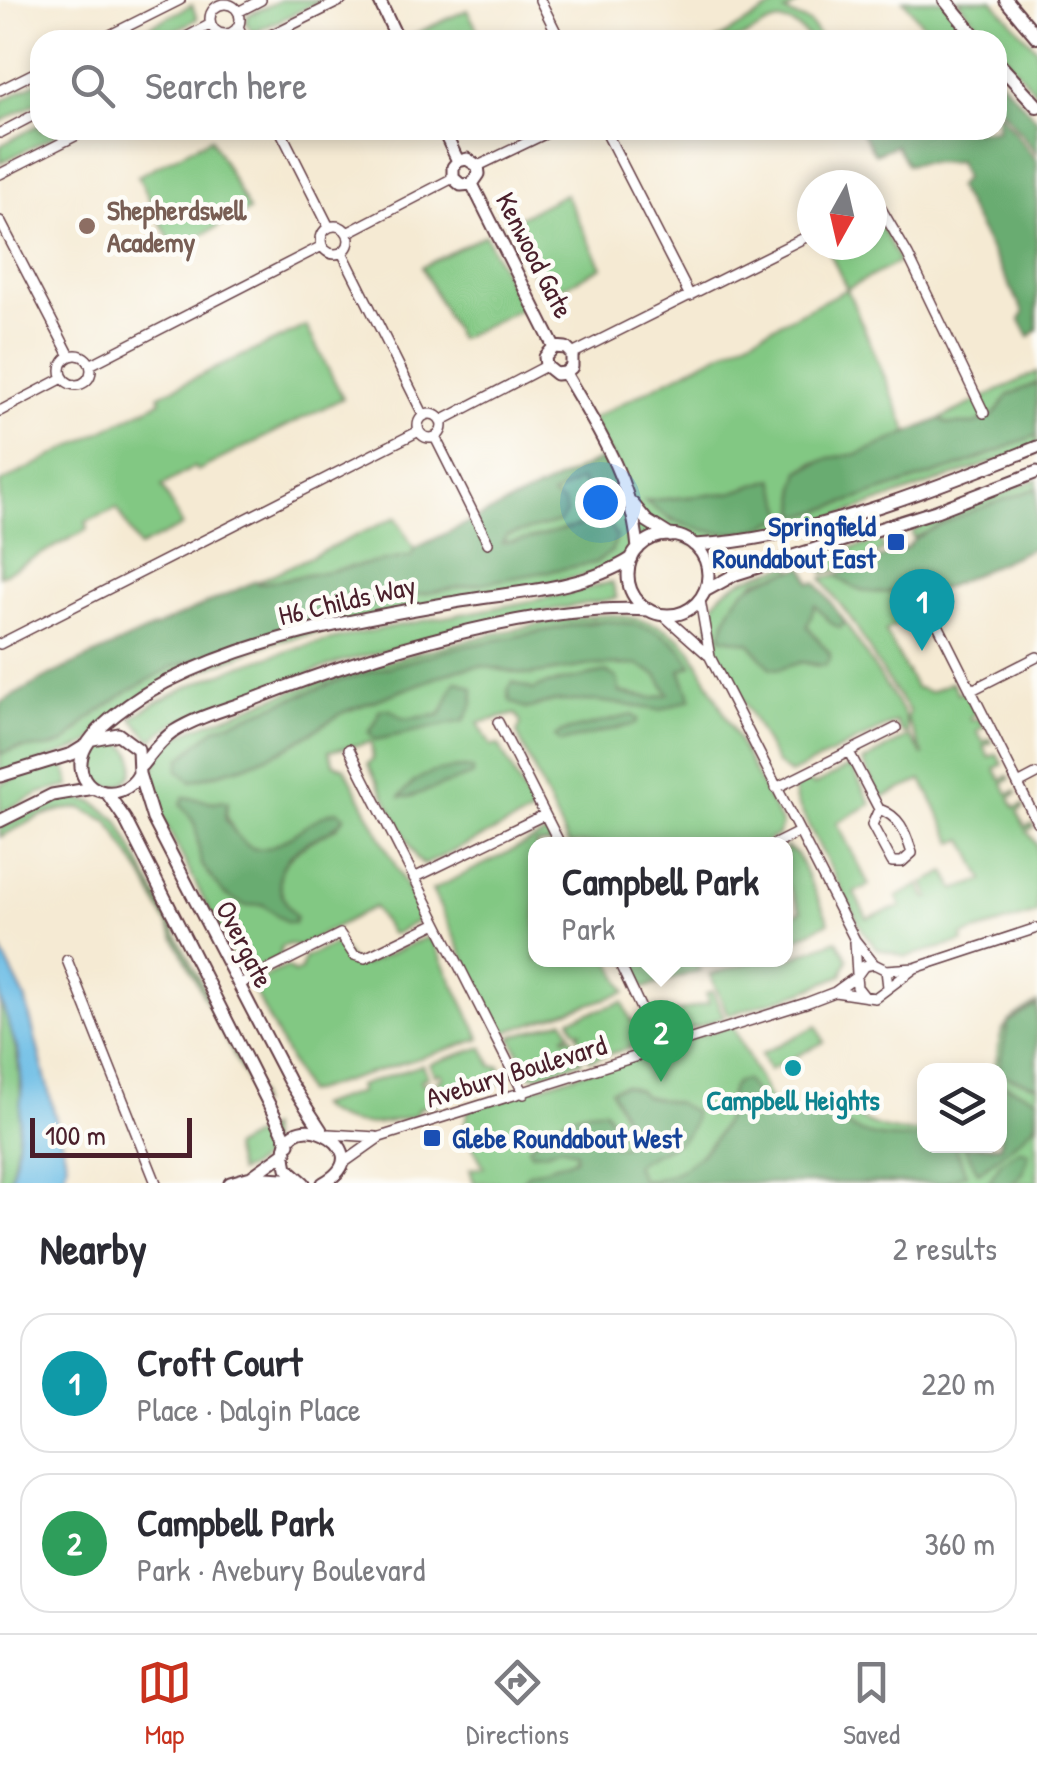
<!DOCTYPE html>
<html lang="en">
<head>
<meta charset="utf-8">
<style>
	body { margin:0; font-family:"Patrick Hand",sans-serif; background:#f7f7f7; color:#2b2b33 }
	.controls { position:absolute; right:30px; bottom:30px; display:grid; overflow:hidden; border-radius:20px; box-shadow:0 5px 15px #0003 }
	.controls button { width:90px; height:90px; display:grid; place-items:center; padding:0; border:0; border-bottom:2px solid #e1e1e2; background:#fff; color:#2b2b33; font:50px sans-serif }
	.compass { position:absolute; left:797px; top:170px; width:90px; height:90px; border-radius:50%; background:#fff; box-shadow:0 5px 15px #0003; rotate:188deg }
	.scale { position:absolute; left:30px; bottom:25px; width:162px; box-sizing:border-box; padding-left:10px; border:5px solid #4a1f2b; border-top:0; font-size:28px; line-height:35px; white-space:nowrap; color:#4a1f2b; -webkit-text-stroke:8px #fdfcf7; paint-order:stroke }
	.you { position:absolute; left:600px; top:502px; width:35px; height:35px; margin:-25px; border:8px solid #fff; border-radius:50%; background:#1a73e8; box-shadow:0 0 0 15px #1a73e833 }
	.badge { display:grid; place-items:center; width:65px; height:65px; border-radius:50%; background:#c8321e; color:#fff; font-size:32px; font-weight:700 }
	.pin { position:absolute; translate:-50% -82px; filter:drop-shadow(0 2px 5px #0008) }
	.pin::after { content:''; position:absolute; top:52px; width:35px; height:30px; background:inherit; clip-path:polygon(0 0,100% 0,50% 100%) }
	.popup { position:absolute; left:528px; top:837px; width:265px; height:130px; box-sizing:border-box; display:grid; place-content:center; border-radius:20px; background:#fff; filter:drop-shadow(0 2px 8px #0005); font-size:32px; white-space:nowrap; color:#7c7c81 }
	.popup b { font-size:38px; color:#2b2b33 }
	.popup::after { content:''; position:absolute; left:50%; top:100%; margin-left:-20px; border:20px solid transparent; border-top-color:#fff }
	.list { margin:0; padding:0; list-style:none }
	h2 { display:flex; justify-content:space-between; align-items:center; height:130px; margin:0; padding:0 40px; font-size:42px }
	h2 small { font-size:32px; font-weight:400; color:#7c7c81 }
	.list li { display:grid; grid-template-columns:65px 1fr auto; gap:30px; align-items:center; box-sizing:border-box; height:140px; margin:0 20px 20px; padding:0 20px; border:2px solid #e1e1e2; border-radius:30px }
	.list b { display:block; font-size:38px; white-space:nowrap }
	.list p { margin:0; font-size:32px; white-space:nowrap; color:#7c7c81 }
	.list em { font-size:32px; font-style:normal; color:#7c7c81 }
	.icon { flex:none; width:55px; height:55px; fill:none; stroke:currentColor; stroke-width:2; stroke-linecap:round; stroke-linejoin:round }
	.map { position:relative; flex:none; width:1037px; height:1183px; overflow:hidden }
	.search { position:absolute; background:#fff; box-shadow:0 5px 15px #0003; left:30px; right:30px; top:30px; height:110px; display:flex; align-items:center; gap:25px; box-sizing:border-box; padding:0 35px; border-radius:30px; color:#7c7c81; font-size:38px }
	.sheet { height:450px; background:#fff }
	nav { display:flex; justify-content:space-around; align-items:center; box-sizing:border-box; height:140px; border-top:2px solid #e1e1e2; background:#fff; font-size:28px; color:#7c7c81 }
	nav a { display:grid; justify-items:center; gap:5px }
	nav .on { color:#c8321e }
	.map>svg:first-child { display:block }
	.green { fill:#82c883; stroke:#667457; stroke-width:2.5; fill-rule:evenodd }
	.forest { fill:#69ac71; stroke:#5a664e; stroke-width:2.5 }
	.water { fill:#69bce5; stroke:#5a6e88; stroke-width:2.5 }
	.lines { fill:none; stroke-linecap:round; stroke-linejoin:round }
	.minor-casing { stroke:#643d44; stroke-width:12 }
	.tertiary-casing { stroke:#643d44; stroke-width:15 }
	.secondary-casing { stroke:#643d44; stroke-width:16 }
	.minor { stroke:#fff; stroke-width:9 }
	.tertiary { stroke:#fff; stroke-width:11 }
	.secondary { stroke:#fff; stroke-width:12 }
	.education-dot { fill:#8d6e63; stroke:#fdfcf7; stroke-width:4 }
	.transit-dot { fill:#1a4fb4; stroke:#fdfcf7; stroke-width:4 }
	.culture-dot { fill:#0f9aa8; stroke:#fdfcf7; stroke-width:4 }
	.labels { text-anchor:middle; stroke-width:9; stroke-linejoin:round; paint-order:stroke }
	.education-label { font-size:28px; font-weight:bold; fill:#785e54; stroke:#fdfcf7; text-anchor:start }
	.street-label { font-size:28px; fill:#4a1f2b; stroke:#fdfcf7 }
	.transit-label { font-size:28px; font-weight:bold; fill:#164399; stroke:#fdfcf7; text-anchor:end }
	.culture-label { font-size:28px; font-weight:bold; fill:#0d838f; stroke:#fdfcf7 }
</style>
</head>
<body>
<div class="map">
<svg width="1037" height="1183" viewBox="0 0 1037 1183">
	<rect width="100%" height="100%" fill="#fdfcf7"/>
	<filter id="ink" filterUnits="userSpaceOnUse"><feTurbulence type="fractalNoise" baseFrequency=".01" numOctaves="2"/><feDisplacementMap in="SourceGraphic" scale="20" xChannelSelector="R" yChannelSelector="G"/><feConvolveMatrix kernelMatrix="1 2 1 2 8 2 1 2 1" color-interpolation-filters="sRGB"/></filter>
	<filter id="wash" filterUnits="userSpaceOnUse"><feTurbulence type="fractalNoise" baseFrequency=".0048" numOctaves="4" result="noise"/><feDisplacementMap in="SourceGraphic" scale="40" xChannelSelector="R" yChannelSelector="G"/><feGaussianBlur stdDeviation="2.25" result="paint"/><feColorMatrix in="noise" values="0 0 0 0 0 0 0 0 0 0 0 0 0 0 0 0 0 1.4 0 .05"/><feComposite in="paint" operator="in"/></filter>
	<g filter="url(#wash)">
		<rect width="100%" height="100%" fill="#f5ead3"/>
		<path class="green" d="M281 0H323L253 33 246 23 248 15Z
			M785 0H804L785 12 810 23 822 40H810C778 1 764 34 734 40 728 41 722 40 717 40Z
			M903 0H945L978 40H968L957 28 936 32 940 40H936Z
			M957 0H992L1037 49V94L997 47V40H991Z
			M192 5 197 19 157 40H122Z
			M467 10 483 40H410L408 37Z
			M40 81V101L0 122V102Z
			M40 124V130H66L0 163V146Z
			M211 138 249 211 174 249 138 176Z
			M565 194 602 267 545 296 508 223Z
			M874 211 899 262 847 289 909 434 859 454 813 463 801 471 797 515 810 514 966 464 1037 435V447L821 522 694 545 671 536 659 537 647 542 632 558 615 569 271 643 144 694 87 745 0 776V754C23 745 50 748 73 735 79 731 83 724 89 719 113 699 144 680 173 667 304 608 454 588 595 563L611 552 534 538 502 544 506 536 559 522 551 496 580 480C588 495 614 504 631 502L591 419 847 289 826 245H872ZM773 479 673 521 646 501 730 493Z
			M485 235 522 308 458 339 422 267Z
			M306 326 343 398 197 471 194 467 162 486 182 526 139 547 117 508 86 522 88 529 0 576V483L161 401 159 395Z
			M1037 372V383L1009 395 993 416 975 424H948L940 419Z
			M1037 479V488L913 538 912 532 934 519Z
			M396 517 414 549 412 556 257 584 256 582Z
			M881 541 884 550 842 569 824 573 820 563 832 559 831 553Z
			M791 565 793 570 755 581 725 621 722 637 749 643 771 668 802 662 818 666 830 654 807 626 815 605 831 623 840 628 845 622 904 714 908 733 903 734 896 722 790 774 777 764 714 645C694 587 749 577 791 565Z
			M836 575C856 593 882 597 907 587L920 612 885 631 915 687 930 692 952 682 958 694 965 691 976 713 970 717 972 721 979 718 984 727 977 731 983 742 990 739 992 742 984 746 989 757 997 754 1003 764 995 769 1001 780 1008 776 1010 779 1003 783 1008 794 1016 791 1017 793 1010 798 1015 808 1023 805 1024 807 1018 812 1025 827 1032 824 1034 827 1027 831 1037 845V913L962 936 963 942 905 957 876 948 863 931 796 801 794 790 806 781 814 785 851 766 871 804 837 823 869 885 854 893 867 918 901 907 897 897 920 885 926 898H930L924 883 946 872 955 890 984 880 964 839 954 843 922 780 881 798 863 762 909 736 924 756 907 719 909 711C889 685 874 658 858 630 848 611 832 598 822 578Z
			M612 582 617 598 546 611 340 662 173 724 152 740 132 718C166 694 202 680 241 666 365 622 489 616 612 582Z
			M614 615C643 619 673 626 692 651L782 825 778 835 762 844H568L517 733 521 724 516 714 478 723 491 746 499 745 531 807V814L424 865 417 859 368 764 373 759 371 742 329 751 334 764 345 768 420 913 421 919 394 934 390 933 374 907 297 947 290 944 281 947 280 957 251 971 238 967 154 801C149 781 153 760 168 745 184 729 210 723 230 715 313 681 398 656 486 636 528 627 570 616 614 615ZM594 621C648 621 654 629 691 666L680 670 691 699 660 710 599 701H556L526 709 521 687 534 690 543 685 607 672 619 692 653 698 669 694 657 675 638 665H592L529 675 482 666 459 669 344 712 285 749 247 765 191 781 216 728 335 682 456 648ZM457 681 467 685 464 721 369 732 376 722 380 710 389 709 404 719 440 715 449 703ZM184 797 214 802 223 800C225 822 244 859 272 848 280 845 285 838 292 836 307 831 324 829 339 826 297 848 255 868 296 917L287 922 262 903 246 906 201 864 198 834Z
			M88 764a23 23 0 1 1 46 0a23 23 0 1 1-46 0Z
			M65 765 70 786 40 793 0 813V784L24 774Z
			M75 798 94 802 118 820 258 1095 259 1105 143 876 108 821 81 808 61 810 41 816 0 837V828C25 814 46 801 75 798Z
			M548 833 554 844H536V960H610L626 992 500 1034 432 890Z
			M786 847 797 854 829 922 786 944V919L801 911 786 882Z
			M425 938 432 940 481 1039 306 1093 253 988 267 975 287 967 294 973 301 970 304 958 334 944 339 945 352 962 364 965Z
			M837 940 848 959 842 975 802 992 728 1015 710 975 757 960H786Z
			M629 960H694L700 970 644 988Z
			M712 991 724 1017C703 1024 678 1039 658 1024L657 1013 663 1016 709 1003 706 994Z
			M0 999C26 1061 26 1118 9 1183H0Z
			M623 1002 631 1020 641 1025 643 1040 636 1046 590 1060 577 1034 581 1032 575 1030 570 1019Z
			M1037 1003V1183H474L470 1169 484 1167 463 1129 469 1109 732 1025 776 1112C804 1119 816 1104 840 1109 848 1111 854 1116 862 1120 882 1130 902 1134 924 1131V1146H1000V1070H994C1004 1027 994 1027 1037 1003Z
			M564 1020 570 1033 564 1035 565 1038 571 1036 582 1061 537 1076 524 1074 516 1065 520 1055 511 1037Z
			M817 1026 824 1042 769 1070 761 1054Z
			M483 1047 492 1066H500L504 1081 491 1085 488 1082 446 1096 437 1080 443 1078 441 1073 435 1075 429 1064Z
			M422 1065 428 1077 420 1080 422 1084 431 1082 441 1102 419 1108 415 1115C380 1126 348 1131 317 1106L360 1092 358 1086Z
			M268 1128C272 1152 261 1165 238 1172L232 1148Z"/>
		<path class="forest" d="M997 76 1037 120V154L997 104Z
			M997 110 1037 161V330L1029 337 1020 320 1024 313 957 187 964 178 958 161C941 164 924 160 907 165L896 145 875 154 862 133 869 130H997Z
			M1037 383V435L966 464 810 514 797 515 796 485 800 471 829 458 859 454 940 419 948 424H975L993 416 1009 395Z
			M611 454 631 502C614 504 588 495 580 480L552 496 564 503 566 514 559 522 506 536 502 543C539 541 572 521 609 524L617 538 611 552 594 563 417 595 314 619 173 667 127 692 87 720 65 743 47 748H17L0 754V703L57 672 256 581 258 584 412 556 414 549Z
			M774 479 787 517C772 522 756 530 741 532 706 536 671 523 645 501L730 493Z
			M1037 488V546L915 601 907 587C882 597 856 594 836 575L907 548C920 526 1009 498 1037 488Z
			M804 567 810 583 816 582 845 622 840 628 831 623 815 605 807 626 830 654V660L825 666 802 662 780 669 771 668 749 643 721 637C734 582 754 582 804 567Z
			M609 621C645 624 675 633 692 665L680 670 691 699 660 710 598 701H556L526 709 510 701 508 690 513 682 534 690 543 685 607 672 617 678 620 693 653 698 669 694 657 675 638 665H592L529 675 482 666 459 669 344 712 285 749 247 765 191 781 178 770 181 758 216 728 335 682 456 648 579 624Z
			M457 681 473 688V704L464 721 375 740 369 732 376 722 379 710 389 709 404 719 440 715C448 705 449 689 457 681Z
			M632 715 638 719 636 724 560 742 555 737 562 732Z
			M465 768 473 769V775L409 797H400C417 773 438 769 465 768Z
			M184 797 214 802 228 801 225 818C231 826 237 838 245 844 270 865 308 815 337 811L345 816C336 831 320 834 306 843 272 865 273 889 296 917L294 923 287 922 262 904 246 906 224 894 201 864 195 824 181 804Z
			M1037 1005V1086L1000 1074 999 1070 1008 1023Z
			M745 1080C754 1088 757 1099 764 1108 781 1129 808 1112 829 1115 857 1136 889 1142 924 1137V1146H955L966 1174 941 1183H520L529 1173 575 1159 576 1152 561 1146 545 1152 531 1153 529 1147C550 1126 572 1108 605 1110L619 1132 612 1144 617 1147 627 1144 632 1134 611 1090 624 1085 638 1090 644 1096 677 1103 694 1112C694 1147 657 1147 635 1165L641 1179C677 1183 713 1149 725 1119 729 1109 727 1098 732 1088 737 1080 737 1082 745 1080Z
			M1000 1083 1037 1098C1037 1106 1037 1116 1036 1123 1034 1128 982 1171 978 1172L964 1146H1000Z
			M1020 1149 1029 1153 1023 1173 1012 1183H988L1001 1162Z"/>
		<path class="water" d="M0 948 25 998 67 1163 62 1183H9L16 1157 22 1087 19 1055 0 999Z"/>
	</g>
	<g filter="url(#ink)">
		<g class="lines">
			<g class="minor-casing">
				<path id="minor" d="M540 0 560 40
					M210 19a15 15 0 1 1 30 0a15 15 0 1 1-30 0Z
					M238 12 261 0
					M238 26 244 40
					M100 40 180 0
					M181 40 211 24
					M261 40 342 0
					M0 90 40 70
					M280 130 329 227
					M605 130 690 296
					M0 133 40 112
					M478 166 553 130
					M0 174 87 130
					M872 202 876 200 908 255 984 413
					M0 221 70 356
					M321 240a14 14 0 1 1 28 0a14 14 0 1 1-28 0Z
					M347 233 453 178
					M342 252 424 416
					M572 354 812 234
					M61 370a15 15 0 1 1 30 0a15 15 0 1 1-30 0Z
					M90 365 322 246
					M0 411 63 378
					M418 426a12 12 0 1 1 24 0a12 12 0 1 1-24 0Z
					M441 421 546 366
					M435 437 488 543
					M700 600 710 657 855 940 874 964 886 970 888 987
					M927 603 1037 822
					M663 615 708 655
					M0 644 419 431
					M972 690 1037 657
					M498 722 560 844
					M349 749 524 1094
					M849 752 879 809 872 825 892 862H902L912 853C905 832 901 817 879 809
					M1018 784 1037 774
					M776 788 896 728
					M775 844 799 832
					M414 878 544 815
					M855 942 857 974
					M67 960 156 1183
					M618 960 661 1051
					M886 970 915 968 1037 928
					M238 985 340 934 354 955 365 958 437 923
					M835 992 875 998 915 968
					M864 996 857 987 856 977 864 966 874 964
					M329 1134 376 1137
					M342 1164 380 1137 806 1003 835 992 856 977"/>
			</g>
			<g class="tertiary-casing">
				<path id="tertiary" d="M379 0 398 40
					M443 130 458 161
					M458 161 467 159 478 166 479 174 472 184
					M458 161 453 167V178L461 185 472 184
					M472 184 554 347
					M554 347 545 357 546 366 556 374 565 373
					M554 347 566 348 572 354V367L565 373
					M565 373C598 429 633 483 638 549
					M633 504 647 521 671 536
					M628 575a40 40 0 1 1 80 0a40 40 0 1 1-80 0Z
					M694 545C803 541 936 488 1037 447
					M705 591 736 574 936 511 1037 472
					M93 739 118 734 138 749 139 774C121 807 73 792 82 756 89 728 141 695 166 682 253 638 354 619 450 603 509 592 581 591 632 558
					M142 765C151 754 160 741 173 732 198 716 230 708 257 698 367 655 531 603 649 610
					M139 774 153 819 289 1081 321 1130
					M0 776 72 754 85 746
					M107 793 125 819 289 1144
					M0 821 52 795 94 788
					M251 1177 286 1152
					M230 1183 251 1177 298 1180
					M304 1183 287 1168C269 1093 390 1147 323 1183"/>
			</g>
			<g class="secondary-casing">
				<path id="secondary" d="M945 0 978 40
					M1006 0 1037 37
					M997 62 1037 106"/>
			</g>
			<use href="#minor" class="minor"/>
			<use href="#tertiary" class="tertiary"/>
			<use href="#secondary" class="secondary"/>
		</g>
	</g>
	<circle class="education-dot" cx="87" cy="226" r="10"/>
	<g class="transit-dot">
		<rect x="886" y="532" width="20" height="20" rx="5"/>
		<rect x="422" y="1128" width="20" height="20" rx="5"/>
	</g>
	<circle class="culture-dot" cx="793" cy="1068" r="10"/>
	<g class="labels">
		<g class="education-label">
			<text x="107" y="220">Shepherdswell<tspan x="107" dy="32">Academy</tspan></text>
		</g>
		<g class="street-label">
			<text transform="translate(535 255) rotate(63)" y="10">Kenwood Gate</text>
			<text transform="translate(347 600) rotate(-13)" y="10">H6 Childs Way</text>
			<text transform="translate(245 944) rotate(63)" y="10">Overgate</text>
			<text transform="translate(516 1071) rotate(-17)" y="10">Avebury Boulevard</text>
		</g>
		<g class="transit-label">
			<text x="876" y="536">Springfield<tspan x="876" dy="32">Roundabout East</tspan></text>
			<text x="452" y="1148" text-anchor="start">Glebe Roundabout West</text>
		</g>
		<g class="culture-label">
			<text x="793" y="1110">Campbell Heights</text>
		</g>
	</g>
</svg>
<div class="controls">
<button><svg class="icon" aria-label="layers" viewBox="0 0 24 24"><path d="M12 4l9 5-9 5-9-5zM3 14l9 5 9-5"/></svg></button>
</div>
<svg class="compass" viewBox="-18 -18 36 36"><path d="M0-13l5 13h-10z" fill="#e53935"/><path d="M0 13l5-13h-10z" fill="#7c7c81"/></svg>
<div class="scale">100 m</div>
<div class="you"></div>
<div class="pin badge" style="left:922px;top:651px;background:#0f9aa8">1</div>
<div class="pin badge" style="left:661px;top:1082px;background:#2e9e5b">2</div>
<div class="popup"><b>Campbell Park</b>Park</div>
<div class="search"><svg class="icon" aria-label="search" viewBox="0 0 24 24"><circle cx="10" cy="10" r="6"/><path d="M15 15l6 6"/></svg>Search here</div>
</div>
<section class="sheet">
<h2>Nearby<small>2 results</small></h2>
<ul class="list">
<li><span class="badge" style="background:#0f9aa8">1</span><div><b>Croft Court</b><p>Place · Dalgin Place</p></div><em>220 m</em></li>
<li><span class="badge" style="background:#2e9e5b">2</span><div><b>Campbell Park</b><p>Park · Avebury Boulevard</p></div><em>360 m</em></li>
</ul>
</section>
<nav>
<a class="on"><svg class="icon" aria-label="map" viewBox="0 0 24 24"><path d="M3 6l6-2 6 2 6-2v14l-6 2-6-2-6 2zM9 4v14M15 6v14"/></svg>Map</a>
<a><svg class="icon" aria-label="directions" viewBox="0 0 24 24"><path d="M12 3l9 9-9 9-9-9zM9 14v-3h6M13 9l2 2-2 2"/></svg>Directions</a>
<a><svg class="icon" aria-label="saved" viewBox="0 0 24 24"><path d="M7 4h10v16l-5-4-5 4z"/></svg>Saved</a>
</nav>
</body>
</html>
